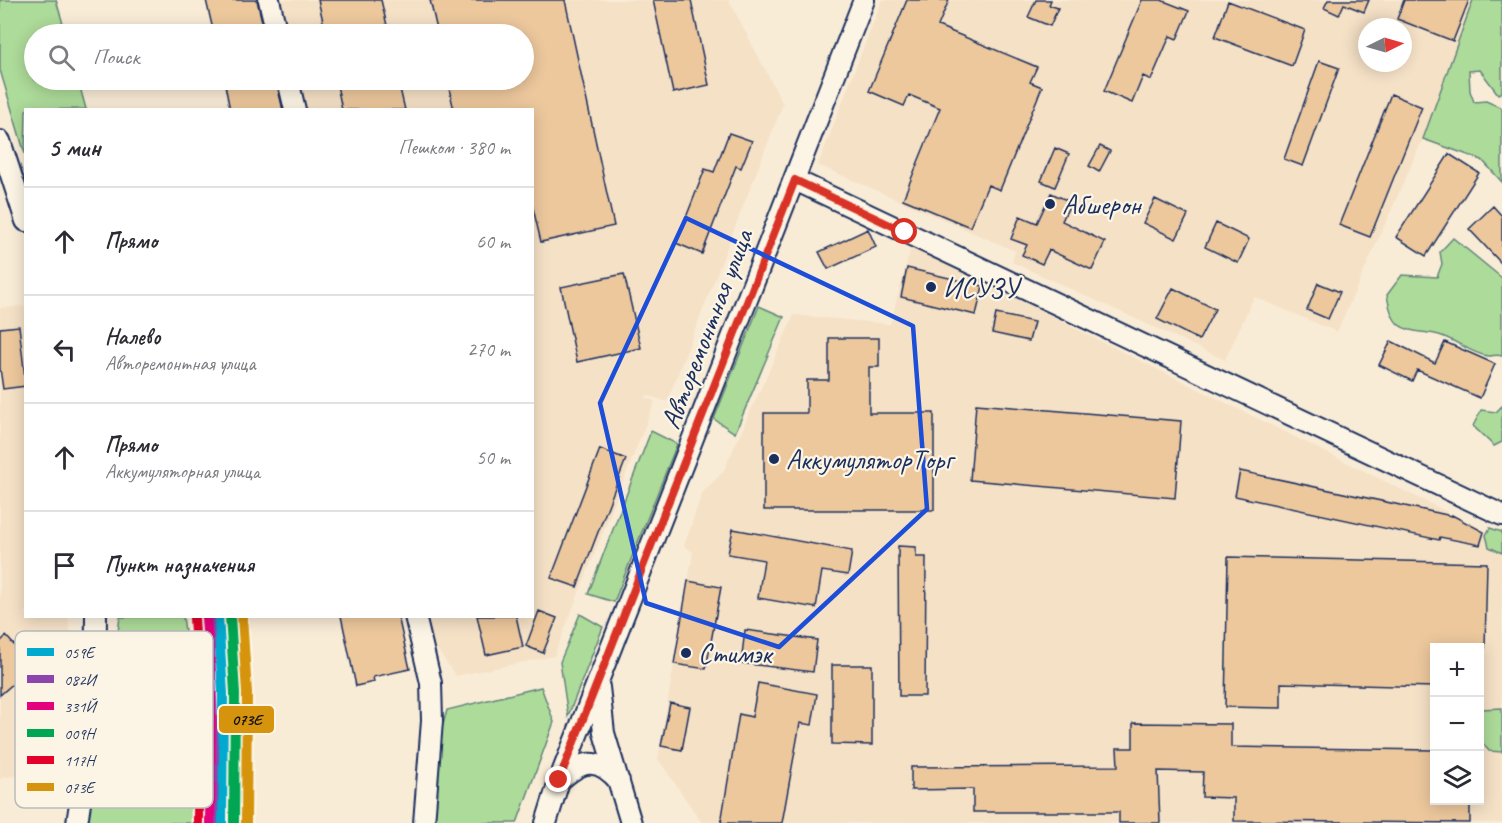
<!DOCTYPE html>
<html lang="ru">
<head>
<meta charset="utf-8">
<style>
	body { margin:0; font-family:Caveat,sans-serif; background:#f7f7f7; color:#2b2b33 }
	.controls { position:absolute; right:18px; bottom:18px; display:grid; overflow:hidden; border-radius:0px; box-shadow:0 3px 15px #0003 }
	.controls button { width:54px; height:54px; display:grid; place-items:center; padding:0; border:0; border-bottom:2px solid #e1e1e2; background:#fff; color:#2b2b33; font:30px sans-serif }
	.compass { position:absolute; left:1358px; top:18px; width:54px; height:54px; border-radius:50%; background:#fff; box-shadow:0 3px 15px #0003; rotate:85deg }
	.stop { position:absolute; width:18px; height:18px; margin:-14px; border:4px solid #d93025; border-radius:50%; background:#fff }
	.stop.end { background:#d93025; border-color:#fff; box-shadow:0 2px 6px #0008 }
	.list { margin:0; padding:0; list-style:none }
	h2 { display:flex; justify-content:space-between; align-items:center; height:78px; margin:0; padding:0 24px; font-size:26px }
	h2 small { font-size:20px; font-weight:400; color:#7c7c81 }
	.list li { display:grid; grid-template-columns:39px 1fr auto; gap:18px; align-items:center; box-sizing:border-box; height:108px; padding:0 24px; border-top:2px solid #e1e1e2 }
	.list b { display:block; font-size:22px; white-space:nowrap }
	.list p { margin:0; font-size:20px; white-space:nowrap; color:#7c7c81 }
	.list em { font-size:20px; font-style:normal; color:#7c7c81 }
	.icon { flex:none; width:33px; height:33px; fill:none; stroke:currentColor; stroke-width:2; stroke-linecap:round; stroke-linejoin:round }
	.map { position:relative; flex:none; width:1502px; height:823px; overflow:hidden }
	.search { position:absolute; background:#fff; box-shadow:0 3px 15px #0003; left:24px; top:24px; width:510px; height:66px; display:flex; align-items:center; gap:15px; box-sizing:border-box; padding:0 21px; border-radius:33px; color:#7c7c81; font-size:22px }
	.panel { position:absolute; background:#fff; box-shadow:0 3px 15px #0003; left:24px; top:108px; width:510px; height:510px; border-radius:0px }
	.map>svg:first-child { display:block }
	.built { fill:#f5e1c6; fill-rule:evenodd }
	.green { fill:#addb99; stroke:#64857c; stroke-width:1.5 }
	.building { fill:#edc89d; stroke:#1b2f5e; stroke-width:1.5 }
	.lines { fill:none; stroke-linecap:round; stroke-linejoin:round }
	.minor-casing { stroke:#1b2f5e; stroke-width:24 }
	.minor { stroke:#fcf5e5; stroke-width:20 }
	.rail-1-casing { stroke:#fcf5e5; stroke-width:15 }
	.rail-2-casing { stroke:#fcf5e5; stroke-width:15 }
	.rail-3-casing { stroke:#fcf5e5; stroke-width:15 }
	.rail-4-casing { stroke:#fcf5e5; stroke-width:15 }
	.rail-5-casing { stroke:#fcf5e5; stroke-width:15 }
	.rail-6-casing { stroke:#fcf5e5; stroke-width:15 }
	.rail-1 { stroke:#00a9ce; stroke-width:10 }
	.rail-2 { stroke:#8e44ad; stroke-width:10 }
	.rail-3 { stroke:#e5007d; stroke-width:10 }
	.rail-4 { stroke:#00a651; stroke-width:10 }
	.rail-5 { stroke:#e4002b; stroke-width:10 }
	.rail-6 { stroke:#d6940e; stroke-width:10 }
	.route { stroke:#d93025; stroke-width:8 }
	.marked { fill:none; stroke:#1d4ed8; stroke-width:4.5; stroke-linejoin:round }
	.poi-dot { fill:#1b2f5e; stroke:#fcf5e5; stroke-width:2 }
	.labels { text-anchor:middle; stroke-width:4.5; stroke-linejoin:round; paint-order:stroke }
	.poi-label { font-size:28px; fill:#1b2f5e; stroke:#fcf5e5; text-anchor:start }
	.street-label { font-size:28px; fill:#1b2f5e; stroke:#fcf5e5 }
	.key { fill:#fcf5e5; stroke:#b8babc; stroke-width:1.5 }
	.key-label { font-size:16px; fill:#1b2f5e }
	.line-badge { stroke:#fcf5e5; stroke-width:2 }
	.pale-badge-label { font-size:16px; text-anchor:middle; font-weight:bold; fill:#111 }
</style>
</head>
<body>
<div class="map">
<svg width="1502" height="823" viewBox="0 0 1502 823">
	<rect width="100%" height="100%" fill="#f9ecd7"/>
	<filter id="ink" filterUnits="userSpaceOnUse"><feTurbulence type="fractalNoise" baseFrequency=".0167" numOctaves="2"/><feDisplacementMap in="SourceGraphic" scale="12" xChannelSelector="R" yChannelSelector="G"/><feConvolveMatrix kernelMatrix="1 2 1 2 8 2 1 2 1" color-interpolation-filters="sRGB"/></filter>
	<g filter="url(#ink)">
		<path class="built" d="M274 0H729L783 104 667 402 647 395 646 398 655 401 554 656 456 676 426 634 422 617 532 616V110L300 109 293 80H524V34H282Z
			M882 0H1473L1423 139 1337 332 1254 297 1225 360 1012 262 1015 251 818 165ZM1367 27H1403V63H1367Z
			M913 241 1070 326 1502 539V823H702L658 759 693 552 684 546 702 493 723 472 794 315 890 324ZM1434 648H1480V800H1434Z
			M24 306 26 312V616L68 617 71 642 47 774 3 777 0 780V308Z"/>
		<path class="green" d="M0 0H56L66 34H34V80H78L86 109 26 110 25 154 0 70Z
			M1473 0H1502V92L1498 94 1480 70 1469 71 1470 91 1474 102 1486 101 1502 108V182L1482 160 1423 139Z
			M1453 238 1502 278V356C1497 354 1494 356 1488 356 1470 354 1453 337 1435 334 1403 329 1393 332 1387 295L1402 275 1437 277 1442 264 1440 252Z
			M759 306 784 317 735 433 714 419Z
			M1502 406V442L1494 446 1473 426 1481 410 1496 412Z
			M651 431 677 444 614 602 588 594Z
			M1490 528 1502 532V553L1489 547 1486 535Z
			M580 614 603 627 568 716 560 662Z
			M120 617H183L196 710 194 823H81L89 769 108 771 121 702 109 699Z
			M541 687 554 722 517 823H431L437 747 447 710Z
			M1502 708V752L1489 751 1480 740V709Z"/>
		<path class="building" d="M206 0H257L265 34H214Z
			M318 0H381L389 34H326Z
			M430 0H565L614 226 541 242 532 204V110H454L447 80H524V34H438Z
			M653 0H691L709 85 673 93Z
			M907 0H949L938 26 1037 67 1030 82 1042 87 1000 190 988 185 970 227 903 199 940 108 909 95 904 106 869 91Z
			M1036 0H1051L1049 5 1058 8 1050 26 1028 17Z
			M1142 0H1161L1189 11 1177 39 1170 36 1151 80 1143 76 1132 103 1104 91Z
			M1328 0H1369L1364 12 1344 4 1339 15 1324 8Z
			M1404 0H1469L1453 41 1397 19Z
			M1228 1 1305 30 1292 66 1215 37Z
			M1319 61 1339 68 1303 166 1284 159Z
			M224 80H276L283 110H230Z
			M336 80H398L405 110H342Z
			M1391 94 1422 107 1370 237 1339 225Z
			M729 133 752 141 741 168 736 166 702 254 676 243 705 169 714 172Z
			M1100 146 1110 151 1099 172 1089 166Z
			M1055 148 1069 154 1055 187 1041 181Z
			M1449 154 1479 173 1426 256 1396 237Z
			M1051 193 1071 202 1062 221 1105 242 1092 270 1049 250 1042 264 1022 255 1027 245 1011 239 1020 216 1037 223Z
			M1155 199 1188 215 1176 239 1143 223Z
			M1493 206 1502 216V264L1469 229Z
			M1216 223 1249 239 1238 263 1205 247Z
			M868 229 876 247 828 269 819 252Z
			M907 268 983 286 976 315 901 297Z
			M624 274 641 348 577 362 561 287Z
			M1318 283 1340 292 1328 319 1307 310Z
			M1173 288 1215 309 1199 340 1157 319Z
			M996 314 1034 322 1029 341 992 333Z
			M19 326 26 386 3 389 0 368V328Z
			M829 338H879V367H869V413H934V510H764V413H807V380H829Z
			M1391 341 1435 363 1445 342 1495 364 1480 398 1417 370 1412 381 1379 365Z
			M976 404 1181 421 1175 498 970 480Z
			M600 449 626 459 577 587 551 578Z
			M1240 471 1452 516V515L1484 532 1480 545 1440 537 1439 540 1235 496Z
			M733 529 852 551 848 575 822 571 816 608 758 598 764 560 728 554Z
			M898 546 916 547V557H926L925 696H899Z
			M1228 557 1487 563 1485 648H1434V687L1281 683V708L1225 707Z
			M688 581 721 587 706 669 674 664Z
			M539 611 557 618 543 653 526 646Z
			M341 616H398L410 669 373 677 374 682 356 686Z
			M477 616H516L523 647 486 655Z
			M745 630 817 640 813 672 741 663Z
			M6 636 33 666 0 695V642Z
			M832 665H872V745L832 744Z
			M758 683 817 694 812 725 800 723 782 823H721L739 714 752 717Z
			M670 703 690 707 682 750 661 746Z
			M1133 723 1231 724V747L1434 750V801H1470V823L1234 821V798L1202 797 1203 772 1158 771 1160 823H1119V812H973V789L911 790V767L1118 766 1117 748H1133Z"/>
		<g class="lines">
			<g class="minor-casing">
				<path id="minor" d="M269 0 277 34
					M288 80 295 110
					M0 141 26 221
					M795 180 1502 515
					M415 616 431 683 432 721 424 823
					M599 687 604 733 631 823
					M559 781C582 760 597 756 619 781
					M77 823 95 707 96 616
					M546 823 559 781 864 0"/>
			</g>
			<use href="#minor" class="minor"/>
			<g class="rail-1-casing">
				<path id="rail-1" d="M218 616 223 693 222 823"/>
			</g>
			<g class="rail-2-casing">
				<path id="rail-2" d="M209 616 214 756 213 823"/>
			</g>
			<g class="rail-3-casing">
				<path id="rail-3" d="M206 617 211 694 210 823"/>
			</g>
			<g class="rail-4-casing">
				<path id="rail-4" d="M230 616 235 693 234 823"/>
			</g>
			<g class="rail-5-casing">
				<path id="rail-5" d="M194 618 199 694 198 823"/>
			</g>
			<g class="rail-6-casing">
				<path id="rail-6" d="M242 616 247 693 246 823"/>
			</g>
			<use href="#rail-1" class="rail-1"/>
			<use href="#rail-2" class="rail-2"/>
			<use href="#rail-3" class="rail-3"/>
			<use href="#rail-4" class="rail-4"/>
			<use href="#rail-5" class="rail-5"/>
			<use href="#rail-6" class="rail-6"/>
		</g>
	</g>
	<g class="lines" filter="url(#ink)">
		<path class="route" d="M559 780 795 180 905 232"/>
	</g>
	<path class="marked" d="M686 218 913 326 927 509 779 647 646 603 600 403Z"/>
	<g class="poi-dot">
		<circle cx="1050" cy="204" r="6"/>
		<circle cx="931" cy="287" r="6"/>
		<circle cx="774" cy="459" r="6"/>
		<circle cx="686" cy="653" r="6"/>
	</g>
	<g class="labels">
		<g class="poi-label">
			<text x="1062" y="214">Абшерон</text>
			<text x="943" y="297">ИСУЗУ</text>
			<text x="786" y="469">АккумуляторТорг</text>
			<text x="698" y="663">Стимэк</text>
		</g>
		<g class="street-label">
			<text transform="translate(706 329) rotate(-69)" y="10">Авторемонтная улица</text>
		</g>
	</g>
	<rect x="15" y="631" width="198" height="177" rx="9" class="key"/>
	<rect x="27" y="648" width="27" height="8" fill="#00a9ce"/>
	<rect x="27" y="675" width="27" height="8" fill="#8e44ad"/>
	<rect x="27" y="702" width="27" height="8" fill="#e5007d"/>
	<rect x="27" y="729" width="27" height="8" fill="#00a651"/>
	<rect x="27" y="756" width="27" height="8" fill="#e4002b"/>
	<rect x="27" y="783" width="27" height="8" fill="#d6940e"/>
	<g class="key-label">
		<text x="64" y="658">059Е</text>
		<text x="64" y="685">082И</text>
		<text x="64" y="712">331Й</text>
		<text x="64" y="739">009Н</text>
		<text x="64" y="766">117Н</text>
		<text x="64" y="793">073Е</text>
	</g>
	<rect class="line-badge" x="218" y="705" width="57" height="29" rx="6" fill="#d6940e"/>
	<g class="pale-badge-label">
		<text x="247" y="725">073Е</text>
	</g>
</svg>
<div class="controls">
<button>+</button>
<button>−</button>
<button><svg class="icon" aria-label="layers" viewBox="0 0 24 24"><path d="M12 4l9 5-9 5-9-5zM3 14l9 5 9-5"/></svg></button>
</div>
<svg class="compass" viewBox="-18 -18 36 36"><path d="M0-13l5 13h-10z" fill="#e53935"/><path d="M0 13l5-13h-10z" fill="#7c7c81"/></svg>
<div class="stop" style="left:905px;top:232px"></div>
<div class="stop end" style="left:559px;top:780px"></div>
<div class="search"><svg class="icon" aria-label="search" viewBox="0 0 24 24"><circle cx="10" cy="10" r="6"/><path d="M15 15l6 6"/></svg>Поиск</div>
<section class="panel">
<h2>5 мин<small>Пешком · 380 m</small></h2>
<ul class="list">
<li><svg class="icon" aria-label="ahead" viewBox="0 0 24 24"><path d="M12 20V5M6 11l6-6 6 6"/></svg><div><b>Прямо</b></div><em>60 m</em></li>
<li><svg class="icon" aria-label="left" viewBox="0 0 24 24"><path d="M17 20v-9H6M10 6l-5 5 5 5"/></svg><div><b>Налево</b><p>Авторемонтная улица</p></div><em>270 m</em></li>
<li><svg class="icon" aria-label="ahead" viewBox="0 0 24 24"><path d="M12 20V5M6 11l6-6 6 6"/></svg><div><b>Прямо</b><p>Аккумуляторная улица</p></div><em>50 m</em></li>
<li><svg class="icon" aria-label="arrive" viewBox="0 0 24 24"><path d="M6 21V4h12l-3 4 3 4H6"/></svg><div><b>Пункт назначения</b></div></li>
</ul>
</section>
</div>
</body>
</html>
